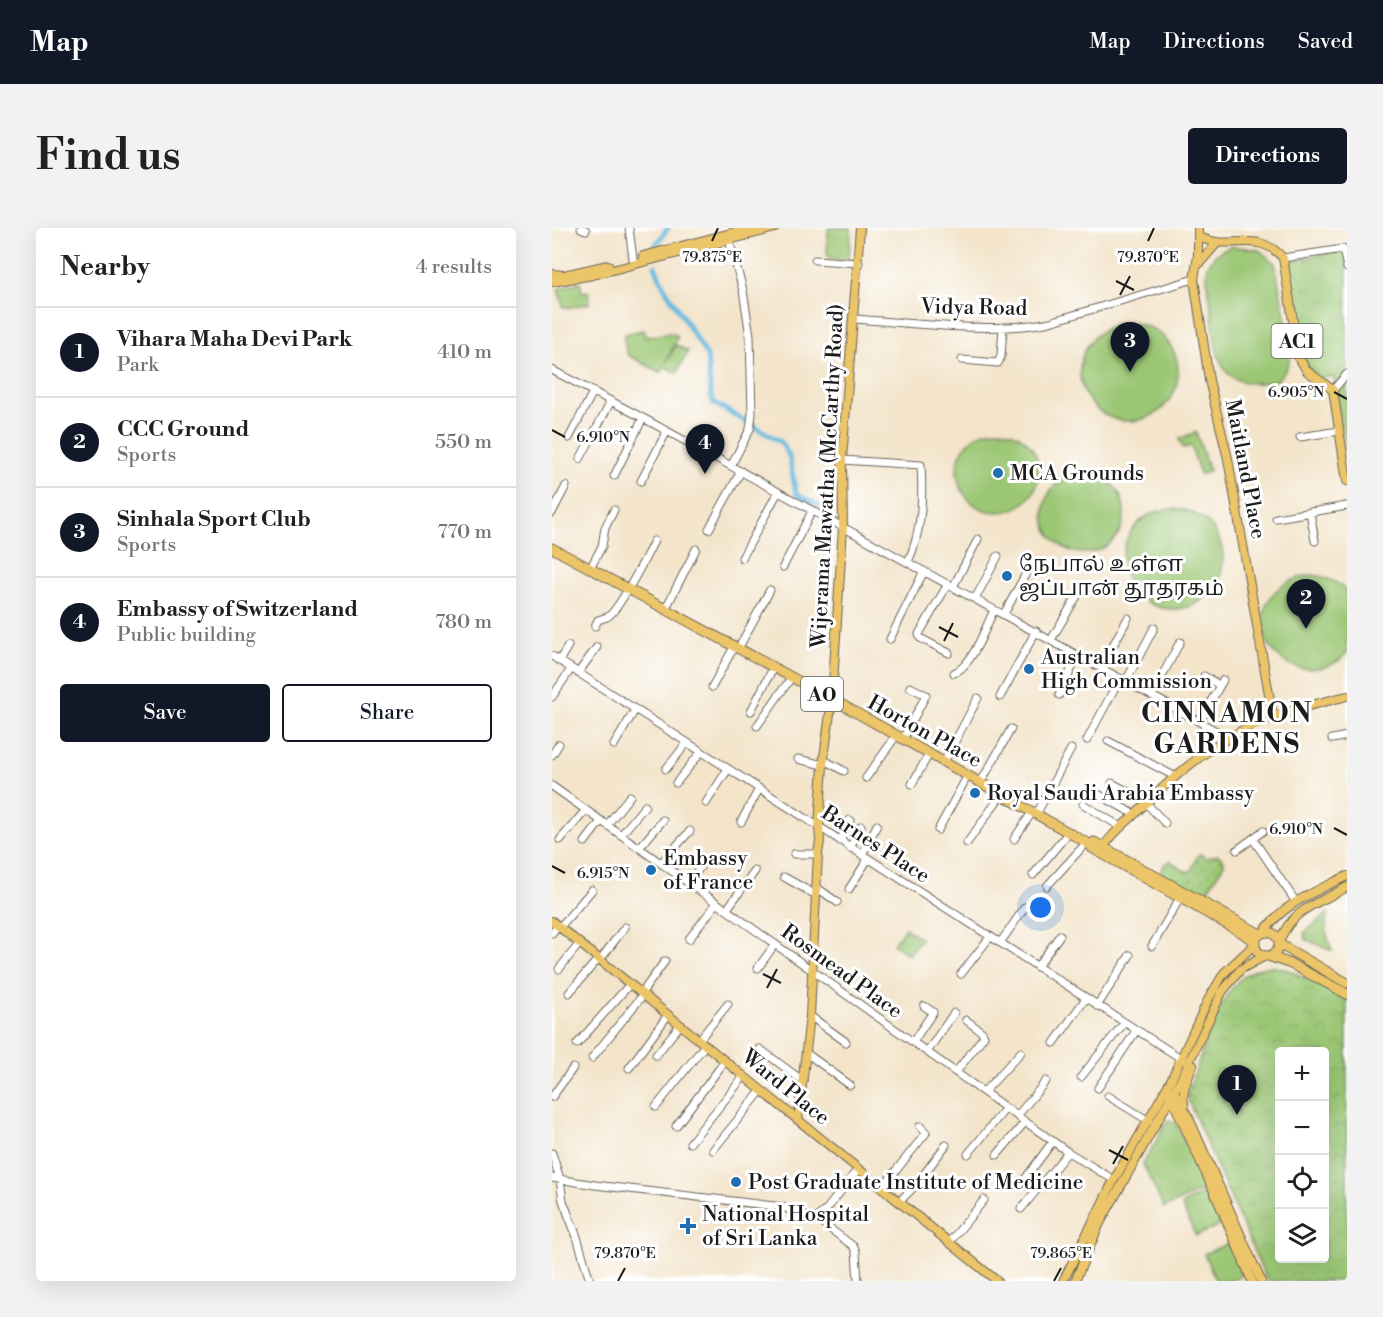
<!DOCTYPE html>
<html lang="en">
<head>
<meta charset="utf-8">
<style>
	body { margin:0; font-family:"Libre Bodoni","Noto Serif Tamil",serif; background:#f2f2f2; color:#202124 }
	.controls { position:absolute; right:18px; bottom:18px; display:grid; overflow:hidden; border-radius:6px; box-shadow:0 6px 24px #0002 }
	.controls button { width:54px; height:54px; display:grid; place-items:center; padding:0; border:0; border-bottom:2px solid #e0e0e0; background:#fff; color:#202124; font:30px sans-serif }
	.you { position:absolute; left:489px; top:680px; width:21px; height:21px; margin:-15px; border:4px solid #fff; border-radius:50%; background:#1a73e8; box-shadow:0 0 0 9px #1a73e833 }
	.badge { display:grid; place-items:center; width:39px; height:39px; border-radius:50%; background:#111827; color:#fff; font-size:20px; font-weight:700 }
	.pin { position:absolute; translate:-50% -50px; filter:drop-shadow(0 2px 3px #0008) }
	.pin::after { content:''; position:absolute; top:32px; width:21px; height:18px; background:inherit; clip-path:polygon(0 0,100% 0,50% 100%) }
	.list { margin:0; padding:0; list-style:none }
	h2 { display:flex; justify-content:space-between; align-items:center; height:78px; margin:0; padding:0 24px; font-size:26px }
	h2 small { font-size:20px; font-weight:400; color:#757577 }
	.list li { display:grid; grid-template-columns:39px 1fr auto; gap:18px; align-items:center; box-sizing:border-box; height:90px; padding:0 24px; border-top:2px solid #e0e0e0 }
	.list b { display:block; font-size:22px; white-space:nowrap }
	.list p { margin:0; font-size:20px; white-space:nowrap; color:#757577 }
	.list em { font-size:20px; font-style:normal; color:#757577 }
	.actions { display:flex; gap:12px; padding:18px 24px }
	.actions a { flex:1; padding:14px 0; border:2px solid #111827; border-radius:6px; text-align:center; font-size:21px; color:#111827 }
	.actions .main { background:#111827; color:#fff }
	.icon { flex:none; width:33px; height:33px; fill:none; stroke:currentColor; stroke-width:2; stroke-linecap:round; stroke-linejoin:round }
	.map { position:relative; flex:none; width:795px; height:1053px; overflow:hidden; border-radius:6px }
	header { display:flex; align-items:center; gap:36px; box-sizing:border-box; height:84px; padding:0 30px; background:#111827; color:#fff }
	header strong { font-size:28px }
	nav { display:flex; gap:33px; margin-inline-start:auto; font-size:21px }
	.intro { display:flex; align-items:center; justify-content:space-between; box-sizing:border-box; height:144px; padding:0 36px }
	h1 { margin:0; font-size:42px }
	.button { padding:15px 27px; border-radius:6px; background:#111827; color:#fff; font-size:21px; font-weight:700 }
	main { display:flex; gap:36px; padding:0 36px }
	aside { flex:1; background:#fff; border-radius:6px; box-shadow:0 6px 24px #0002 }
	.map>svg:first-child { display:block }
	.grass { fill:#9bc775; stroke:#5c7248; stroke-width:1.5 }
	.park { fill:url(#park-crowns); stroke:#5c7248; stroke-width:1.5; fill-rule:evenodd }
	.garden { fill:url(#garden-dots); stroke:#5c7248; stroke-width:1.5 }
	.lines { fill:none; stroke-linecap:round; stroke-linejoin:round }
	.canal { stroke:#64b9e0; stroke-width:5 }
	.minor-casing { stroke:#676259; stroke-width:9 }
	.major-casing { stroke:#676259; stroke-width:10 }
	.highway-casing { stroke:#676259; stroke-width:11 }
	.minor { stroke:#fff; stroke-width:7 }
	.major { stroke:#ecc569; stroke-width:8 }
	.highway { stroke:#ecc569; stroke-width:9 }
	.ticks { fill:none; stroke:#1c1c1c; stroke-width:2 }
	.poi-dot { fill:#1f6fb2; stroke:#fff; stroke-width:2 }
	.labels { text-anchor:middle; stroke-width:6; stroke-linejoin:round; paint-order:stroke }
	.shield { fill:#fff; stroke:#606060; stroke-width:1.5 }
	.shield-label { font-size:20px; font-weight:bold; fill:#1c1c1c }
	.street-label { font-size:21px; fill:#1c1c1c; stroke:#fff }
	.poi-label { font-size:21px; fill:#1c1c1c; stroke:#fff; text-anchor:start }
	.district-label { font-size:27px; font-weight:bold; letter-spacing:1.5px; fill:#1c1c1c; stroke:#fff }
	.ticks-label { font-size:15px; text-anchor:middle; fill:#1c1c1c; stroke:#fff; stroke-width:6; stroke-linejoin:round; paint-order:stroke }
</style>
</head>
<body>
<header>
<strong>Map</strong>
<nav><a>Map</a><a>Directions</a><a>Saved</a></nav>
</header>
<div class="intro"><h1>Find us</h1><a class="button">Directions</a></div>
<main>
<aside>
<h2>Nearby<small>4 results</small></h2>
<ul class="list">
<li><span class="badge">1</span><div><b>Vihara Maha Devi Park</b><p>Park</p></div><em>410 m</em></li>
<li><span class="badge">2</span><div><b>CCC Ground</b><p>Sports</p></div><em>550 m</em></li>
<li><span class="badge">3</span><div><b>Sinhala Sport Club</b><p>Sports</p></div><em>770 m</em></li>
<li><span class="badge">4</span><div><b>Embassy of Switzerland</b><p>Public building</p></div><em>780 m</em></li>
</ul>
<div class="actions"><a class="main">Save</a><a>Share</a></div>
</aside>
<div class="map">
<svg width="795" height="1053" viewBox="0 0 795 1053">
	<defs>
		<pattern id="park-crowns" width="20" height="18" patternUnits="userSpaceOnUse" patternTransform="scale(1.5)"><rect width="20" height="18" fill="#9bc775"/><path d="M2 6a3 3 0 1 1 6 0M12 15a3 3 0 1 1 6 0" fill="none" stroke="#85aa65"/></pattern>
		<pattern id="garden-dots" width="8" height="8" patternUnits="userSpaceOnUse" patternTransform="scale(1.5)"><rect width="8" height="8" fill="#9bc775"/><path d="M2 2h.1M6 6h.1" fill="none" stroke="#85aa65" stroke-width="1.8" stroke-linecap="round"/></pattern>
	</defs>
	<rect width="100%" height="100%" fill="#fff"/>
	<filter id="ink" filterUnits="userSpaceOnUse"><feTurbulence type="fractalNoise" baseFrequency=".0167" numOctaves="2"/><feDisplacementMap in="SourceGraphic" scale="12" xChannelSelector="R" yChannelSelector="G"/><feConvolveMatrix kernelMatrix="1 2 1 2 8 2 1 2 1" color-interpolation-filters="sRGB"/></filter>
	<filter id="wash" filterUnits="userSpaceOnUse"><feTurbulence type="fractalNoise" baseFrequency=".008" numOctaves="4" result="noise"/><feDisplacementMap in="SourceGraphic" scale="24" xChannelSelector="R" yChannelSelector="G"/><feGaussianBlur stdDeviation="1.35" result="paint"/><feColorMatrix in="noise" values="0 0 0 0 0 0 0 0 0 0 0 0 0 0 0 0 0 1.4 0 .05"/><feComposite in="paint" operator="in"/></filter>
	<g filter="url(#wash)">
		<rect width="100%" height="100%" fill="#f3e4ca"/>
		<path class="grass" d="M276 0H299L297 33 277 30 275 26Z
			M680 18 707 22 723 36 740 125 734 141 726 152C664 167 664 127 659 78 658 67 652 48 656 38 662 26 668 23 680 18Z
			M28 54 30 64 36 63 38 75 16 80 15 78 11 79 6 61Z
			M528 144a49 49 0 1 1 98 0a49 49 0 1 1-98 0Z
			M92 102 93 109 119 105 126 108 114 135 124 117 136 123 125 145 112 138 110 144H107L76 127 72 113 73 106Z
			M405 243a41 41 0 1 1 82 0a41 41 0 1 1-82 0Z
			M644 204 657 243 648 246 639 218 631 220 627 211Z
			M492 285a40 40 0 1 1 80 0a40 40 0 1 1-80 0Z
			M571 331a50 50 0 1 1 100 0a50 50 0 1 1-100 0Z
			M760 347C774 349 786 353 795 364V425C788 433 779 439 767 440 706 450 683 358 760 347Z
			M353 700 369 711 357 727 341 716Z
			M616 892 624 895 653 961 612 980 591 936Z
			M653 965 669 997 644 1008 630 978 632 975Z
			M677 1015 691 1047 678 1053H664L652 1026Z"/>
		<path class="park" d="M795 21V231L782 149 769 150 755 140 734 34Z
			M777 684C771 694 775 712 780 723L753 711 752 705Z
			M720 738 739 743 795 772V1053H715L636 872V864C648 832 663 776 686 753 696 743 707 740 720 738ZM728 824H772V1030H728Z"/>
		<path class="garden" d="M649 626 654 630 666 627 672 632V636L649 673 607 649 611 638 618 633 631 642 638 644 646 627Z"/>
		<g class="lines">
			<path class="canal" d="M102 19 116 0
				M103 38 111 57 155 128 159 168 162 175 229 214 237 228 244 265 249 269 274 281"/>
		</g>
	</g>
	<g filter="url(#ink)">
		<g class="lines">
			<g class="minor-casing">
				<path id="minor" d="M29 0 34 2
					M77 0 81 31
					M177 12 191 62 198 108 200 186 198 201 179 238
					M731 30 791 21 795 40
					M263 32 307 35
					M302 91C363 95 440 106 498 94L642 51
					M410 132 446 135 449 128 451 99
					M0 142 91 190 677 510
					M781 162 795 146
					M748 209 787 203
					M17 210 41 164
					M28 231 59 173
					M290 232 369 237C371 270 370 303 356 334
					M62 248 91 190
					M89 253 115 203
					M758 284 763 313
					M0 285 14 258
					M724 290 795 278
					M157 301 189 243
					M190 330 226 264
					M231 339 260 283
					M38 341 50 318 53 300 62 282
					M396 356 367 406 368 410 397 425
					M401 359 426 311
					M423 371 446 328
					M113 382 144 321
					M452 386 478 338
					M43 398 46 392C49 391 52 390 55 389 66 384 95 327 102 313
					M338 411 372 343
					M499 412 531 358
					M186 421 218 362
					M0 428 630 831
					M7 433 16 418
					M549 439 576 390
					M26 445 45 419
					M402 445C421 437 433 400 442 382
					M652 448 667 457
					M574 453 602 400
					M160 459 182 419
					M507 467 526 427
					M600 467 628 414
					M0 469 19 441
					M448 469 484 403
					M199 483 221 440
					M648 493 671 452
					M205 498 239 450
					M351 511 374 467 358 459
					M780 511 795 508
					M535 512 568 450
					M556 513 622 548
					M62 517 83 482
					M0 527 7 516
					M246 531 271 537
					M272 532 292 543
					M392 534 426 470
					M114 541 135 515
					M314 550 344 508
					M429 554 459 501
					M124 555 149 524
					M560 555 594 573
					M360 556 377 526
					M0 558 516 924 562 952
					M544 565 582 586
					M593 574 613 595
					M154 575 176 541
					M531 576 569 599
					M485 585 519 521
					M189 594 207 561
					M55 597 78 568
					M386 602 416 547
					M69 607 93 578
					M462 611 481 583
					M701 611 744 674
					M8 612 34 582
					M288 613 298 592
					M33 614 49 593
					M415 615 450 566
					M88 619 111 592
					M298 620 309 598
					M685 622 711 603
					M242 626H266
					M310 627 325 597
					M109 635 138 603
					M481 647 517 604
					M232 649 264 667
					M137 655 151 635
					M495 658 535 614
					M264 659 285 674
					M297 661 316 631
					M175 681 203 643
					M8 699 40 662
					M0 705 6 697
					M137 711 165 675
					M448 715 473 679
					M600 718 628 670
					M48 732 73 699
					M485 739 508 707
					M206 740 223 716
					M7 741 28 715
					M409 746 438 709
					M17 765 46 731
					M89 766 113 733
					M545 778 578 727
					M258 788 294 814
					M147 812 176 776
					M361 814 381 784 372 778
					M502 815 534 770
					M25 816 78 756
					M208 821 251 853
					M375 824 402 785
					M254 825 298 857
					M104 827 128 797
					M40 830 91 767
					M77 840 116 787
					M404 844 432 808 430 804 414 792
					M529 849 572 795
					M546 860 584 803
					M432 864 469 824
					M556 868 597 893
					M0 869 21 840
					M104 879 153 817
					M465 888 494 853
					M124 898 173 833
					M138 915 192 848
					M161 922 209 863
					M0 925 8 951 11 973 25 1009 38 1053
					M416 926 454 880
					M445 927 473 894
					M0 950 43 957 231 979 262 992 274 982 306 941
					M473 951 501 913
					M330 960 374 905 368 898
					M347 974 363 958 394 917
					M469 981 516 924
					M265 991 301 1018 304 1024 306 1053
					M397 1015 432 972"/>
			</g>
			<g class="major-casing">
				<path id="major" d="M646 0V28L642 51 649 98 657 152 676 231 721 489
					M648 9C677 24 705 0 731 30L747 130 755 143 781 162 795 253
					M91 28 198 0
					M647 36 666 14
					M0 46 12 47 56 37
					M0 54 41 47 223 0
					M548 624C557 609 569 599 582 587 611 558 642 530 678 509 713 488 756 478 795 468
					M0 693 445 1053
					M712 704C731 675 765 663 795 648
					M727 714C742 678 765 677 795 659
					M621 862 637 890 709 1053
					M618 867 660 959 700 1053
					M632 876C629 862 637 849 641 837
					M246 892 258 788 266 626 268 613 267 599 271 537 280 471 291 299 290 232 308 0
					M511 1053 562 952 619 852 656 772 672 745 702 717
					M523 1053 548 995 628 853 670 764 689 741 713 728"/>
			</g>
			<g class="highway-casing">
				<path id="highway" d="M0 320 280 471 537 616 540 620 692 706 703 714
					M542 614 708 706
					M703 716a12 12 0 1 1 24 0a12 12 0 1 1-24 0Z
					M727 716 795 755
					M716 728 739 736 795 766"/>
			</g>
			<use href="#minor" class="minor"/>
			<use href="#major" class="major"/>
			<use href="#highway" class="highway"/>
		</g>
	</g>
	<path class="ticks" d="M160 13 166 0M596 13 602 0M564 53 582 62M568 67 578 48M782 164 795 171M0 202 13 209M387 399 406 409M392 413 401 395M782 600 795 607M0 638 13 645M211 746 229 755M215 760 225 741M557 922 576 932M561 936 571 918M66 1053 73 1040M502 1053 509 1040"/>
	<g class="poi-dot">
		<circle cx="446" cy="245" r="6"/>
		<circle cx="455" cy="348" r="6"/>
		<circle cx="477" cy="441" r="6"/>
		<circle cx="423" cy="565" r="6"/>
		<circle cx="99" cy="642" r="6"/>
		<circle cx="184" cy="954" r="6"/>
		<path d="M133 989h6v6h6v6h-6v6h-6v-6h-6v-6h6z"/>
	</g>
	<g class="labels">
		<g class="shield">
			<rect x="719.5" y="96" width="51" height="34" rx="4.5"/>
			<rect x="249" y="449" width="42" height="34" rx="4.5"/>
		</g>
		<g class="shield-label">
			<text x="745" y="120">AC1</text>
			<text x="270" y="473">A0</text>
		</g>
		<g class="street-label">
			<text transform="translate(422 79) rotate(1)" y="7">Vidya Road</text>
			<text transform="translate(694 241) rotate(79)" y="7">Maitland Place</text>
			<text transform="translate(275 248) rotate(-87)" y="7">Wijerama Mawatha (McCarthy Road)</text>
			<text transform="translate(373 503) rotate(29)" y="7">Horton Place</text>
			<text transform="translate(324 616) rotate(33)" y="7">Barnes Place</text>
			<text transform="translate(290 743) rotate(36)" y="7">Rosmead Place</text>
			<text transform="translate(234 859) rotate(39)" y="7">Ward Place</text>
		</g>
		<g class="poi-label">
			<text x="458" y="252">MCA Grounds</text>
			<text x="467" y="343">நேபால் உள்ள<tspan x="467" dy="24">ஜப்பான் தூதரகம்</tspan></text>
			<text x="489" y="436">Australian<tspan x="489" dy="24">High Commission</tspan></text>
			<text x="435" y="572">Royal Saudi Arabia Embassy</text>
			<text x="111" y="637">Embassy<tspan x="111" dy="24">of France</tspan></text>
			<text x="196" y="961">Post Graduate Institute of Medicine</text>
			<text x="150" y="993">National Hospital<tspan x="150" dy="24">of Sri Lanka</tspan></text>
		</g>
		<g class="district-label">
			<text x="675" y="494">CINNAMON<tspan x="675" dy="31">GARDENS</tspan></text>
		</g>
	</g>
	<g class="ticks-label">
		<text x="160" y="34">79.875°E</text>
		<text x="596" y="34">79.870°E</text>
		<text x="744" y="169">6.905°N</text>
		<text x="51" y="214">6.910°N</text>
		<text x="744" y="606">6.910°N</text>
		<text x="51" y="650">6.915°N</text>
		<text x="73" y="1030">79.870°E</text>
		<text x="509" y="1030">79.865°E</text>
	</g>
</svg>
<div class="controls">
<button>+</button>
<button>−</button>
<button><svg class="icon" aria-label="locate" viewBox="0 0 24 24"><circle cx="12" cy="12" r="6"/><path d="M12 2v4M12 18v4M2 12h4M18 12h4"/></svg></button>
<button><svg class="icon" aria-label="layers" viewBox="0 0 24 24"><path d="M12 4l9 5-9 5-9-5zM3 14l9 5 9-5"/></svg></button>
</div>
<div class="you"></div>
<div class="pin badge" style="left:685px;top:887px">1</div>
<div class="pin badge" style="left:754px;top:401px">2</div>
<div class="pin badge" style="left:578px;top:144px">3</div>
<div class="pin badge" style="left:153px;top:246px">4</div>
</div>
</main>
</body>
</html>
